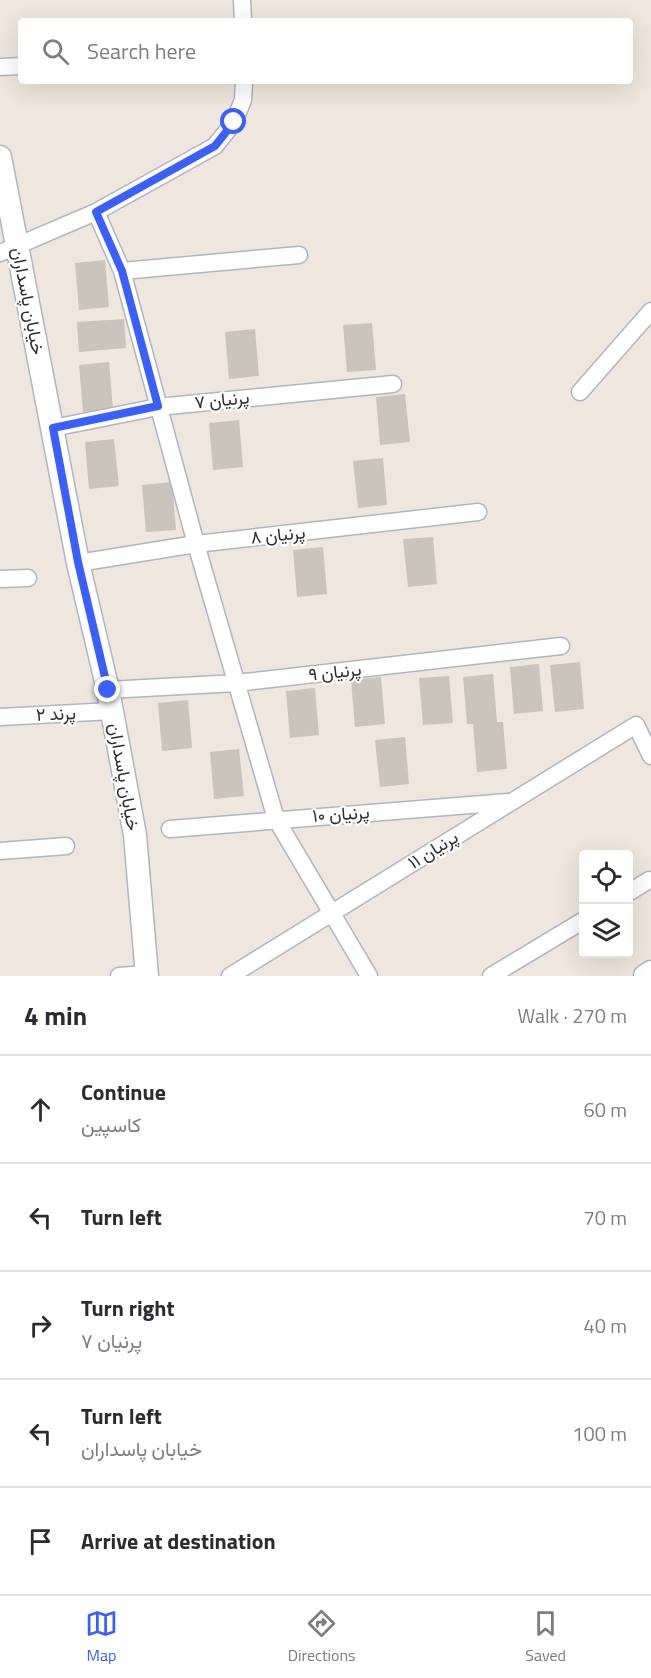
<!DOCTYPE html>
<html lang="en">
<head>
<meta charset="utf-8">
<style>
	body { margin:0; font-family:"Titillium Web",Vazirmatn,sans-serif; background:#f2f2f3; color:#2b2b33 }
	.controls { position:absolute; right:18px; bottom:18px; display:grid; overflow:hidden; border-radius:6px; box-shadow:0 6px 24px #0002 }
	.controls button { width:54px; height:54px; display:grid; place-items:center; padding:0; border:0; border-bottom:2px solid #e1e1e2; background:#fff; color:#2b2b33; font:30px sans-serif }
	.stop { position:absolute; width:18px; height:18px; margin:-14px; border:4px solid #3a5fff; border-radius:50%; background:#fff }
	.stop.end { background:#3a5fff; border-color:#fff; box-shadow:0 2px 6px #0008 }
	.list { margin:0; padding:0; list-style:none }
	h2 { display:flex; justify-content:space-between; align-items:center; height:78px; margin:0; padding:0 24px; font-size:26px }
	h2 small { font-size:20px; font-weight:400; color:#7c7c81 }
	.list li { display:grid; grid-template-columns:39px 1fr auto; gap:18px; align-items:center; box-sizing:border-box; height:108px; padding:0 24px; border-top:2px solid #e1e1e2 }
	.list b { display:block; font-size:22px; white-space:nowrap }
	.list p { margin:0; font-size:20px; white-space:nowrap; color:#7c7c81 }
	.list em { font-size:20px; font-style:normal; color:#7c7c81 }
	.icon { flex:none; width:33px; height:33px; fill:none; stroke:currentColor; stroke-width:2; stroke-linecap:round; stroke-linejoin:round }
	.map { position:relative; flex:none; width:651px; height:976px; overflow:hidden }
	.search { position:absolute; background:#fff; box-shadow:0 6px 24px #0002; left:18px; right:18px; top:18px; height:66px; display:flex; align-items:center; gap:15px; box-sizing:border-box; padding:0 21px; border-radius:6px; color:#7c7c81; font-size:22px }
	.sheet { height:618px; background:#fff }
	nav { display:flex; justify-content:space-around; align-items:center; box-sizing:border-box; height:84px; border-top:2px solid #e1e1e2; background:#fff; font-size:16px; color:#7c7c81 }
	nav a { display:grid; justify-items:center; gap:3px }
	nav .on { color:#3a5fff }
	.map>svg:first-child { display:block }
	.building { fill:#cac4bc }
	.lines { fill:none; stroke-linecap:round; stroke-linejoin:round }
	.street-casing { stroke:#b1b4c1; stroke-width:19 }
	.secondary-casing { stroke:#b1b4c1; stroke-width:25 }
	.street { stroke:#fff; stroke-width:16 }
	.secondary { stroke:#fff; stroke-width:22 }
	.route { stroke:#3a5fff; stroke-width:8 }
	.labels { text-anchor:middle; stroke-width:4.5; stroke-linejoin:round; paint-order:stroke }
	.street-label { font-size:18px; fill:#2c2c2c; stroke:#fff }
</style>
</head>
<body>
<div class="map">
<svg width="651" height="976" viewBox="0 0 651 976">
	<rect width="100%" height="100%" fill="#efe7dd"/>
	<path class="building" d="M105 260 109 307 79 310 75 263Z
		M124 319 126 348 79 352 77 322Z
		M372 323 376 370 347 372 343 325Z
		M255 329 259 376 229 379 225 332Z
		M109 362 113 409 83 412 79 365Z
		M405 394 410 442 380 445 376 397Z
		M239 420 243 467 213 470 209 423Z
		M114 439 119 486 89 489 85 442Z
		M383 458 387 505 358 508 353 461Z
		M172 482 176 530 146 532 142 485Z
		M433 537 437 584 408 587 403 539Z
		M323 547 327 594 297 597 293 550Z
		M580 662 584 709 555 712 550 665Z
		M539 664 543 711 514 714 510 667Z
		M493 674 497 722H503L507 769 477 772 473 724H467L463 677Z
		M449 676 453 723 423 725 419 678Z
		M381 677 385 724 355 727 351 680Z
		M315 688 319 735 290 738 286 691Z
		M188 700 192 748 162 751 158 703Z
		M405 737 409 784 380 787 375 740Z
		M239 749 244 796 214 799 210 752Z"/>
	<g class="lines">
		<g class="street-casing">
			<path id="street" d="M242 0 243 21
				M0 67 21 66
				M96 212 122 271 196 544 276 819 369 976
				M0 253 96 212 215 146 234 122 243 100 244 81
				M122 271 299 255
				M580 392 651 311
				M53 428 158 407 393 384
				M78 563 196 544 478 512
				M0 579 28 578
				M108 690 236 683 561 646
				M0 717 112 711
				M170 829 508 802
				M0 851 66 846
				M628 893 649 880
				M119 976 147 974
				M230 976 636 725 651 756
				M491 976 584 920"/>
		</g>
		<g class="secondary-casing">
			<path id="secondary" d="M0 157 78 563 108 690 135 835 147 976
				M645 976 651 972"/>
		</g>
		<use href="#street" class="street"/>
		<use href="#secondary" class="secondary"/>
	</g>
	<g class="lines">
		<path class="route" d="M108 690 78 562 53 428 158 406 122 271 96 212 215 146 234 122"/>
	</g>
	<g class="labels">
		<g class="street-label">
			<text transform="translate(28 301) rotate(79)" y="6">خیابان پاسداران</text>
			<text transform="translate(222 400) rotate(-6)" y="6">پرنیان ۷</text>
			<text transform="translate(278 535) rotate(-6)" y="6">پرنیان ۸</text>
			<text transform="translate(335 672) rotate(-6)" y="6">پرنیان ۹</text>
			<text transform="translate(56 714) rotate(-3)" y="6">پرند ۲</text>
			<text transform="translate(124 777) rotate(80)" y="6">خیابان پاسداران</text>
			<text transform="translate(341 814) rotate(-4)" y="6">پرنیان ۱۰</text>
			<text transform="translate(433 850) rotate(-32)" y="6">پرنیان ۱۱</text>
		</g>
	</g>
</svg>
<div class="controls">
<button><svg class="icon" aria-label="locate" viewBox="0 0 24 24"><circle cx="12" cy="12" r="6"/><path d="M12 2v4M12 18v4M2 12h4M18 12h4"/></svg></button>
<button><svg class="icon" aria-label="layers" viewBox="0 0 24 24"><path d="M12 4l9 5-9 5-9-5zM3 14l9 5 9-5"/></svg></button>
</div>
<div class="stop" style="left:234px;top:122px"></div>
<div class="stop end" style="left:108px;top:690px"></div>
<div class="search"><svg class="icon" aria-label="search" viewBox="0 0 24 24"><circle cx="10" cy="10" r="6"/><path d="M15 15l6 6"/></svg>Search here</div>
</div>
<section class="sheet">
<h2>4 min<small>Walk · 270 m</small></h2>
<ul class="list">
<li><svg class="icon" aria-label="ahead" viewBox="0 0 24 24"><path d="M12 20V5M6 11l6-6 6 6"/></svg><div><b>Continue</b><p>کاسپین</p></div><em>60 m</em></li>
<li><svg class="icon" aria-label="left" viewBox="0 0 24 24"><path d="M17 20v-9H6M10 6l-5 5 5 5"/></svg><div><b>Turn left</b></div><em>70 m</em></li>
<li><svg class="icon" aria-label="right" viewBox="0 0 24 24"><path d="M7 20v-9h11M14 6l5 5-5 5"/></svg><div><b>Turn right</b><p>پرنیان ۷</p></div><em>40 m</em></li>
<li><svg class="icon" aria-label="left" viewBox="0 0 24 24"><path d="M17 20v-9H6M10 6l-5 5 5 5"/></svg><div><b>Turn left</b><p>خیابان پاسداران</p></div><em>100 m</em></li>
<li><svg class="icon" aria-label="arrive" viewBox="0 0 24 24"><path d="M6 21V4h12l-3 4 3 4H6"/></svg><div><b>Arrive at destination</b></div></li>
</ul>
</section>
<nav>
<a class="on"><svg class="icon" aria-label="map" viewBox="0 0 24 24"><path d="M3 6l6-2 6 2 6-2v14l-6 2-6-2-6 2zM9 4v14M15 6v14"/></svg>Map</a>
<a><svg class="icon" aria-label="directions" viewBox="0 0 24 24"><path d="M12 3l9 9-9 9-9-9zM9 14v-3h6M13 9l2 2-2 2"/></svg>Directions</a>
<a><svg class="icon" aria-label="saved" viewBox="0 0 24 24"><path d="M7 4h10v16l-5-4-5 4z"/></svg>Saved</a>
</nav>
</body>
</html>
